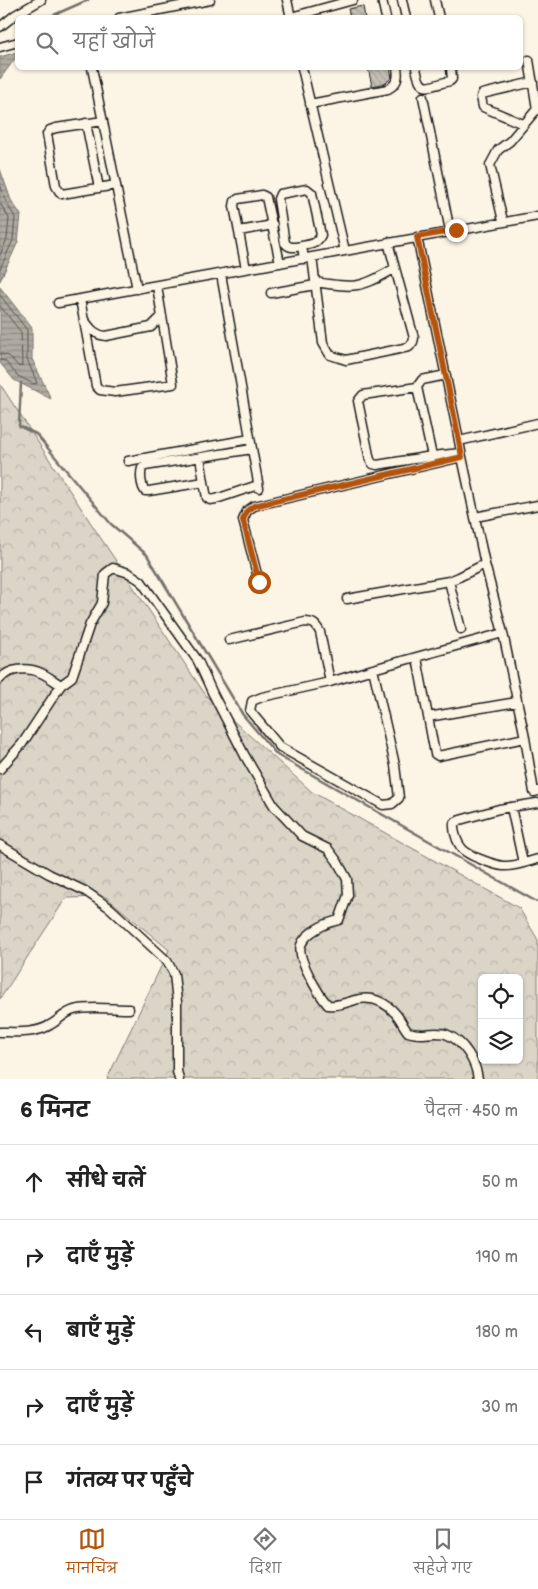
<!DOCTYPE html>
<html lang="hi">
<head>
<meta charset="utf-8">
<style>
	body { margin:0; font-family:"Balsamiq Sans","Playpen Sans Deva",sans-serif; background:#f6f6f6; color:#222 }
	.controls { position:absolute; right:15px; bottom:15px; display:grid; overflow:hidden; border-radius:8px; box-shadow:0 1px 4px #0004 }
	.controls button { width:45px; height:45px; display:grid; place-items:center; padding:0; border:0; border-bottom:1px solid #e0e0e0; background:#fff; color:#222; font:25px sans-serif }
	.stop { position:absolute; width:15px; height:15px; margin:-11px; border:4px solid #b45309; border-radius:50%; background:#fff }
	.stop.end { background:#b45309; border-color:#fff; box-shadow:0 1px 5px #0008 }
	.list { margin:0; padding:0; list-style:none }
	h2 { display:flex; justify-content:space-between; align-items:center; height:65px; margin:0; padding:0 20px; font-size:21px }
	h2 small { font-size:16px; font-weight:400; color:#767676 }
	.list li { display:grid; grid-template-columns:32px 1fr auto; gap:15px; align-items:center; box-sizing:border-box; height:75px; padding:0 20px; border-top:1px solid #e0e0e0 }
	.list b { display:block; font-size:19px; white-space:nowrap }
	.list em { font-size:16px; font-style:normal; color:#767676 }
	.icon { flex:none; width:28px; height:28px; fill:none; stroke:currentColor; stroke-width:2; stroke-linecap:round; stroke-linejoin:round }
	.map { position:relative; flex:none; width:538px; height:1079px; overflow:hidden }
	.search { position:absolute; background:#fff; box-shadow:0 1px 4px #0004; left:15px; right:15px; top:15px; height:55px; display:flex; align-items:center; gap:12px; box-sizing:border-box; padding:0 18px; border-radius:8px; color:#767676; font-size:19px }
	.sheet { height:440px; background:#fff }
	nav { display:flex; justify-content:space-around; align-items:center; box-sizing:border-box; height:70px; border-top:1px solid #e0e0e0; background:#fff; font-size:14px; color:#767676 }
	nav a { display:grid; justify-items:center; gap:2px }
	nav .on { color:#b45309 }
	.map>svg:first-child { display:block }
	.forest { fill:url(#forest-crowns); stroke:#7c7872; fill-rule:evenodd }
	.water { fill:url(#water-rules); stroke:#75726c }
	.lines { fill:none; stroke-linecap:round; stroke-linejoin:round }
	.shore { stroke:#575551; stroke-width:1 }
	.stream { stroke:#75726c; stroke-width:2.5 }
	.building { fill:url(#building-back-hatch); stroke:#1c1c1c }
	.minor-casing { stroke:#1c1c1c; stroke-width:11 }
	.minor { stroke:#fcf5e5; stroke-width:8 }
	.route { stroke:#b45309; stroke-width:6 }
</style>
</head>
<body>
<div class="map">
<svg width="538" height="1079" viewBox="0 0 538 1079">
	<defs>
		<pattern id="forest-crowns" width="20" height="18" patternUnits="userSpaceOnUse" patternTransform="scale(1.25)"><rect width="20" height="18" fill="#dbd5c8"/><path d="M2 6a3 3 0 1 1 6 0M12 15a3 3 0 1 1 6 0" fill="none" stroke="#bbb6ab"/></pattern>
		<pattern id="water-rules" width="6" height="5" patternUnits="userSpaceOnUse" patternTransform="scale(1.25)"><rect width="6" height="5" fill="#b0aba1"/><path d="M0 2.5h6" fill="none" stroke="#8e8a82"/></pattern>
		<pattern id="building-back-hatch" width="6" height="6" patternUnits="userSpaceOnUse" patternTransform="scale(1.25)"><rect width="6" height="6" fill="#c4c0b3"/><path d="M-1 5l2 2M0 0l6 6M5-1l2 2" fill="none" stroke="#a8a499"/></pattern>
	</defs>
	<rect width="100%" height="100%" fill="#fcf5e5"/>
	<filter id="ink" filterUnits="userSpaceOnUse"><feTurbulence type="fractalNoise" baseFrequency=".02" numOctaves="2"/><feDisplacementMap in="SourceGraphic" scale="10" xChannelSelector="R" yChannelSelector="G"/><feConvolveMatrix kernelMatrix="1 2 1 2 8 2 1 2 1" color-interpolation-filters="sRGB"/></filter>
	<g filter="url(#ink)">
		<path class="forest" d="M0 384 94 528 207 697 312 792 519 908 538 940V1079H107L169 950 106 897 66 898 0 999ZM482 978H519V1060H482Z"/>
		<path class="water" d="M17 52V56L0 79V57Z
			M0 169 11 200 21 215 18 242 0 281Z
			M0 287 32 328V359L51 399 14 380 0 363Z"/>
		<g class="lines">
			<path class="shore" d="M0 184 6 202 15 217 13 240 0 269
				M0 203 9 218 7 239 0 255
				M0 295 27 330V359L37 383 34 384 18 376 5 361 0 360
				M0 306 21 332 22 366 19 367 9 356 0 354"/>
			<path class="stream" d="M47 18 88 0
				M21 383 19 426 36 434 111 524 147 555 243 715 277 755 537 902"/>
		</g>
		<path class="building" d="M363 6 365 18H348L350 17 348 9Z
			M368 68H390L392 77 386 83 372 86Z"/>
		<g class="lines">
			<g class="minor-casing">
				<path id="minor" d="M287 0 291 18
					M382 0 386 18
					M402 0 406 18
					M435 0 439 18
					M291 17 353 0
					M119 18 210 0
					M0 27 15 15 41 0
					M0 47 18 42
					M92 68 137 289
					M302 68 345 251
					M416 68C421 95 427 86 450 81L452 79 451 68
					M423 97 450 231
					M310 104 388 89C397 84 399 78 397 68
					M103 121 56 128 50 130 47 134 56 186 59 191 62 194 116 185
					M86 123 99 188
					M523 124 483 107 481 97 482 94 533 82
					M503 221 490 165 498 150 510 141 537 109 529 60
					M239 231 273 225
					M417 237 456 425 462 457 485 564 503 633 525 738 534 792 538 791
					M302 246C295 247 290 249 285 243L278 199 280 194 307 189 312 193 321 235C317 244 312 244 302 246L304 259
					M312 257 323 343 330 355 346 360 409 347 413 342 414 338 388 242
					M246 269 234 206 235 201 238 199 262 195 266 197 280 263
					M221 274 259 488
					M315 282C355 288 361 289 395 268
					M271 293 315 285
					M80 299 96 386 100 390 115 392 173 384 157 286
					M58 303 538 216
					M85 321C91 329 95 335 106 336L151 327 162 316
					M417 387 432 456 461 453
					M459 441 538 423
					M252 449 145 466 142 468C140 474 141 486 145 491H149L204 482 207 498 210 500 216 499 258 485
					M432 456 377 465 373 464 370 460 358 401 363 395 417 387 422 380 446 375
					M200 457 204 482
					M128 461 250 439
					M475 517 538 505
					M449 581 461 629
					M259 582 243 520 247 511 254 506 462 457
					M347 599 449 581 459 577 485 564
					M229 640 305 622C314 622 316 625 320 632L330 682
					M417 658 435 754 438 756 525 738
					M373 669 395 765 399 798 392 804 383 805 280 747 250 711 252 701 262 697 330 682 373 669 503 633
					M0 679C9 668 28 667 41 673 48 676 54 681 61 685
					M428 717 517 702
					M0 769 22 744 61 685 72 677 90 624 102 603 105 574 113 568 129 573 141 581 198 661 213 694 245 756 274 806 302 836 328 849 337 861 347 879 348 895 339 920C326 923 306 932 301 945 296 957 319 995 328 1005 337 1006 346 1003 355 1000 370 996 384 1001 395 1013 400 1018 403 1026 408 1032 412 1033 416 1034 420 1034 429 1034 439 1031 448 1035 464 1042 476 1062 478 1079
					M537 803 499 809 460 820 454 823C453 832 458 847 466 852 473 857 494 865 503 866 514 867 527 862 538 859
					M511 807 523 863
					M0 845 49 874 85 891 110 908 167 961 174 974 177 1002V1071L179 1079
					M0 1032C16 1032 36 1034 50 1025 59 1020 64 1013 74 1010 88 1006 113 1009 129 1009"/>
			</g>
			<use href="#minor" class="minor"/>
		</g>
	</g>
	<g class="lines" filter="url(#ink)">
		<path class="route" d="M259 582 243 520 247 511 254 506 462 457 456 425 417 237 456 230"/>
	</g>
</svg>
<div class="controls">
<button><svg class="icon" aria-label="locate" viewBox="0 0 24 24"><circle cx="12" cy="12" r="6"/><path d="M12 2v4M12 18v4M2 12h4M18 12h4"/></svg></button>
<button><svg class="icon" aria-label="layers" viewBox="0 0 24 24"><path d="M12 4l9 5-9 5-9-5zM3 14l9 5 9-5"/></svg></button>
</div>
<div class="stop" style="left:259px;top:582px"></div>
<div class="stop end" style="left:456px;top:230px"></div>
<div class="search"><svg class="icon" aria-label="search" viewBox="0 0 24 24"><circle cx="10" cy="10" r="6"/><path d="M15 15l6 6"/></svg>यहाँ खोजें</div>
</div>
<section class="sheet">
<h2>6 मिनट<small>पैदल · 450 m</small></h2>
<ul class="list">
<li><svg class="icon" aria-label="ahead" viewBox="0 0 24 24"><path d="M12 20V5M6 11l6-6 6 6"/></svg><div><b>सीधे चलें</b></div><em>50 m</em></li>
<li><svg class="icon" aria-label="right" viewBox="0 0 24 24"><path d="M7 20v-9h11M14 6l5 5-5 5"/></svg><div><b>दाएँ मुड़ें</b></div><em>190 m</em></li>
<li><svg class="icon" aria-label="left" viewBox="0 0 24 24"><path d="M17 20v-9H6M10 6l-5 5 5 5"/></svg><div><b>बाएँ मुड़ें</b></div><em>180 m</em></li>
<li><svg class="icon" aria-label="right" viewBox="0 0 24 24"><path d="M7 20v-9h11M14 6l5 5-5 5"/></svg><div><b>दाएँ मुड़ें</b></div><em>30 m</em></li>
<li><svg class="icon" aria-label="arrive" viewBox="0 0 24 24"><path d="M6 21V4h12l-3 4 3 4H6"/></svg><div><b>गंतव्य पर पहुँचे</b></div></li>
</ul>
</section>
<nav>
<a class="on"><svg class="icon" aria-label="map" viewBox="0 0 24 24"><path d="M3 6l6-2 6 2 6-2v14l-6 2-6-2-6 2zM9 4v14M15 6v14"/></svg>मानचित्र</a>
<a><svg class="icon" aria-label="directions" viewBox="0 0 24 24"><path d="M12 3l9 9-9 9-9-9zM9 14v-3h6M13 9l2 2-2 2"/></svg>दिशा</a>
<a><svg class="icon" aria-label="saved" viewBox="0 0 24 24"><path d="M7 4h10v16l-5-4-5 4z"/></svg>सहेजे गए</a>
</nav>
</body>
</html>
